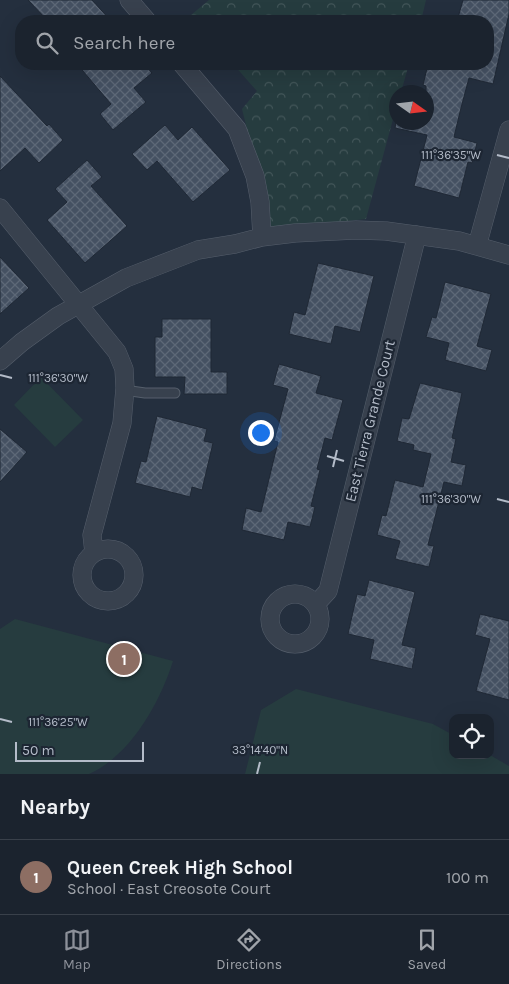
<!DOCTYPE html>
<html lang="en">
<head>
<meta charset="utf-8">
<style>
	body { margin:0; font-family:Karla,sans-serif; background:#242b36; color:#f1f3f6 }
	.controls { position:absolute; right:15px; bottom:15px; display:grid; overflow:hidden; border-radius:10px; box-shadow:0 5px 20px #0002 }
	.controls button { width:45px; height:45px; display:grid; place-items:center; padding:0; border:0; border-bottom:1px solid #39404a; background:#1b232e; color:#f1f3f6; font:25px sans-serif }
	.compass { position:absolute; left:389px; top:85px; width:45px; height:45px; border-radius:50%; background:#1b232e; box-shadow:0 5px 20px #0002; rotate:104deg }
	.scale { position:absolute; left:15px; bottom:12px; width:129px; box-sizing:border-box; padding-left:5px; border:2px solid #b4bcc9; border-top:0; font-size:14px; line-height:18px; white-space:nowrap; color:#b4bcc9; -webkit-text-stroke:4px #1d2633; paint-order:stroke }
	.you { position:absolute; left:260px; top:432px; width:18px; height:18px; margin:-12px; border:4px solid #fff; border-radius:50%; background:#1a73e8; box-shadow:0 0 0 8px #1a73e833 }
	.badge { display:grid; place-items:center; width:32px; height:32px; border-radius:50%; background:#8c9099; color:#fff; font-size:16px; font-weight:700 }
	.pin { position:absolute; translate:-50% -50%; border:2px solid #fff; box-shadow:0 1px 5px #0006 }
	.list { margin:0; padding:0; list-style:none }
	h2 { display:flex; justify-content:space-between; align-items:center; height:65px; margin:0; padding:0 20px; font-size:21px }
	h2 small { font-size:16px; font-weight:400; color:#a0a4aa }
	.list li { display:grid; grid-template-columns:32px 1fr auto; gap:15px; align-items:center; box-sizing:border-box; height:75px; padding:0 20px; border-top:1px solid #39404a }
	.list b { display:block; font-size:19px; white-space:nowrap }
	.list p { margin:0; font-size:16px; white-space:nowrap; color:#a0a4aa }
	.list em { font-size:16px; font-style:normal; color:#a0a4aa }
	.icon { flex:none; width:28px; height:28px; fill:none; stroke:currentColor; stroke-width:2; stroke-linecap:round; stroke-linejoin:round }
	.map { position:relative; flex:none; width:509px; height:774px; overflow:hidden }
	.search { position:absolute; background:#1b232e; box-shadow:0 5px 20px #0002; left:15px; right:15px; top:15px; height:55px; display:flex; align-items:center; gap:12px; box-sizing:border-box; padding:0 18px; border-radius:20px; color:#a0a4aa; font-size:19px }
	.sheet { height:140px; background:#1b232e }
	nav { display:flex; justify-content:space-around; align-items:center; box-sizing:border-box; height:70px; border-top:1px solid #39404a; background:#1b232e; font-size:14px; color:#a0a4aa }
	nav a { display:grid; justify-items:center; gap:2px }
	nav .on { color:#8c9099 }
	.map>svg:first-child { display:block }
	.park { fill:url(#park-crowns) }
	.pitch { fill:#263c3f }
	.building { fill:url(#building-cross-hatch); stroke:#1f2835 }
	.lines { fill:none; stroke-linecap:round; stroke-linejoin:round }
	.service-casing { stroke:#565f6c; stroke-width:11 }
	.minor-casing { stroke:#565f6c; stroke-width:19 }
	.service { stroke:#38414e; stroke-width:9 }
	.minor { stroke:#38414e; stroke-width:18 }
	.ticks { fill:none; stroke:#b4bcc9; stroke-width:2 }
	.labels { text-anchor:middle; stroke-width:4.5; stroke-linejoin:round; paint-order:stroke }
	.street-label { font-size:15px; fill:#b4bcc9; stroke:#1d2633 }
	.ticks-label { font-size:12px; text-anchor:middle; fill:#b4bcc9; stroke:#1d2633; stroke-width:4.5; stroke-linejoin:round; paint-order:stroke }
</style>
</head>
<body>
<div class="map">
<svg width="509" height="774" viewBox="0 0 509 774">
	<defs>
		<pattern id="park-crowns" width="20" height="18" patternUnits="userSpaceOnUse" patternTransform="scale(1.25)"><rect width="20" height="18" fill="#263c3f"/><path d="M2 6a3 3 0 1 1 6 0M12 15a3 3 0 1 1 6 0" fill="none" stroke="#435659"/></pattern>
		<pattern id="building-cross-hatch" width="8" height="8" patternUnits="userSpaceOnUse" patternTransform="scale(1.25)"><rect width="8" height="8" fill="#455162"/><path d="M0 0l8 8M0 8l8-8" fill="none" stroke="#5d6877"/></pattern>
	</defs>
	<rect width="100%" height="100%" fill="#242f3e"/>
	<path class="park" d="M209 0H426L421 21H197L191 15Z
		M233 64H409L401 92H396V108L366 219 272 229 242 109 257 91Z"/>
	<path class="pitch" d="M41 377 83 420 55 447 14 405Z
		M15 619 173 661C160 703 130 756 89 774H0V629Z
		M296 689 433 724 453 735V755H490L509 766V774H245L261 710Z"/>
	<path class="building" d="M28 0H92L111 21H48Z
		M463 0H509V14L493 84 469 78 461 108 454 137 477 143 472 163 468 162 459 198 414 186 427 135 395 128 396 122H426V86L423 85 428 64H488V21H457Z
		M77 64H144L152 73 134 88 146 102 113 130 100 114 111 104Z
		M0 76 47 126 49 124 63 140 39 163 25 148 0 171Z
		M165 125 178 140 192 127 230 170 193 202 157 161 147 170 132 154Z
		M87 160 102 177 91 186 127 226 85 263 47 220 67 202 55 189Z
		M0 257 29 288 0 314Z
		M318 263 374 276 360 332 335 326 331 344 289 334 294 312 305 315Z
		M445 282 491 294 477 346 492 350 486 371 445 360 449 343 426 337 432 317 436 318Z
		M162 319H211V372H227V394H184L185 377H155V337H162Z
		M279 364 321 376 316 393 343 400 332 440 325 438 317 469 320 470 311 506 315 507 310 527 288 522 284 540 242 530 246 508 261 512 278 442 274 441 288 389 273 385Z
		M420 383 462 393 452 438 456 439 451 462 466 465 462 486 444 482 428 545 434 546 429 567 395 559 400 541 377 535 382 515 386 516 395 480 423 487 431 454 413 450 414 445 397 441 402 418 409 419Z
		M157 416 207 429 204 441 213 443 202 490 192 487 190 497 135 483 141 461 146 462Z
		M0 429 27 452 0 482Z
		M369 580 415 592 402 645 416 648 412 669 370 659 374 640 348 634 357 594 365 596Z
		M480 614 509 621V700L476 691 490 639 475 635Z"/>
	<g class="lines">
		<g class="service-casing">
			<path id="service" d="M124 390 145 393H175"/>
		</g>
		<g class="minor-casing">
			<path id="minor" d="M129 0 147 21
				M182 64 237 129 255 176 260 202 262 237
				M0 208 117 352 124 369 125 388 122 423 92 535 94 553
				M477 246 509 130
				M0 361 22 342 58 316 126 278 198 250 235 244 262 237 295 233 356 230 386 231 459 241 509 255
				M82 575a26 26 0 1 1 52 0a26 26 0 1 1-52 0Z
				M270 619a25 25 0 1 1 50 0a25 25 0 1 1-50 0Z
				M316 604 328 591 417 235"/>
		</g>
		<use href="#service" class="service"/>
		<use href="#minor" class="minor"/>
	</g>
	<path class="ticks" d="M497 155 509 158M0 375 12 378M327 456 344 461M333 467 337 450M497 499 509 502M0 719 12 722M257 774 260 762"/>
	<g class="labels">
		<g class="street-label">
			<text transform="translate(370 421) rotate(-76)" y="5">East Tierra Grande Court</text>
		</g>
	</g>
	<g class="ticks-label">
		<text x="451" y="159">111°36'35"W</text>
		<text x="58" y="382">111°36'30"W</text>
		<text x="451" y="503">111°36'30"W</text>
		<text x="58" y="726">111°36'25"W</text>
		<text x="260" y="754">33°14'40"N</text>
	</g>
</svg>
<div class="controls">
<button><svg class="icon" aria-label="locate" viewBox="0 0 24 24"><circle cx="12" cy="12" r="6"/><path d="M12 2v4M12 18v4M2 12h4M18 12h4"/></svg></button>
</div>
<svg class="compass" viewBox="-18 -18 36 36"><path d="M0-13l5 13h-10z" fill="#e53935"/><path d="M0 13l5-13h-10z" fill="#a0a4aa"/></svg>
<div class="scale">50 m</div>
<div class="you"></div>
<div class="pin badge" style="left:124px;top:659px;background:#8d6e63">1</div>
<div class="search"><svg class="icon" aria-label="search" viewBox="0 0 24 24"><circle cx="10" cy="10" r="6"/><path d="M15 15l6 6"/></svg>Search here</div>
</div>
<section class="sheet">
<h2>Nearby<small></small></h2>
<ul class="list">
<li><span class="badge" style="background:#8d6e63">1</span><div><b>Queen Creek High School</b><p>School · East Creosote Court</p></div><em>100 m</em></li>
</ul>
</section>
<nav>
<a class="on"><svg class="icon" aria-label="map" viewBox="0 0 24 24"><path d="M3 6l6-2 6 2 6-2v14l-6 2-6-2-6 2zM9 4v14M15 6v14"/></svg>Map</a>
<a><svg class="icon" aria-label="directions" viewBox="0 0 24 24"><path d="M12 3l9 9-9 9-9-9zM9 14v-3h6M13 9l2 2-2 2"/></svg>Directions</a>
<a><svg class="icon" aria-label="saved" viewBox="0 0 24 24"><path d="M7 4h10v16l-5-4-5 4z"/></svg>Saved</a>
</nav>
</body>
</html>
